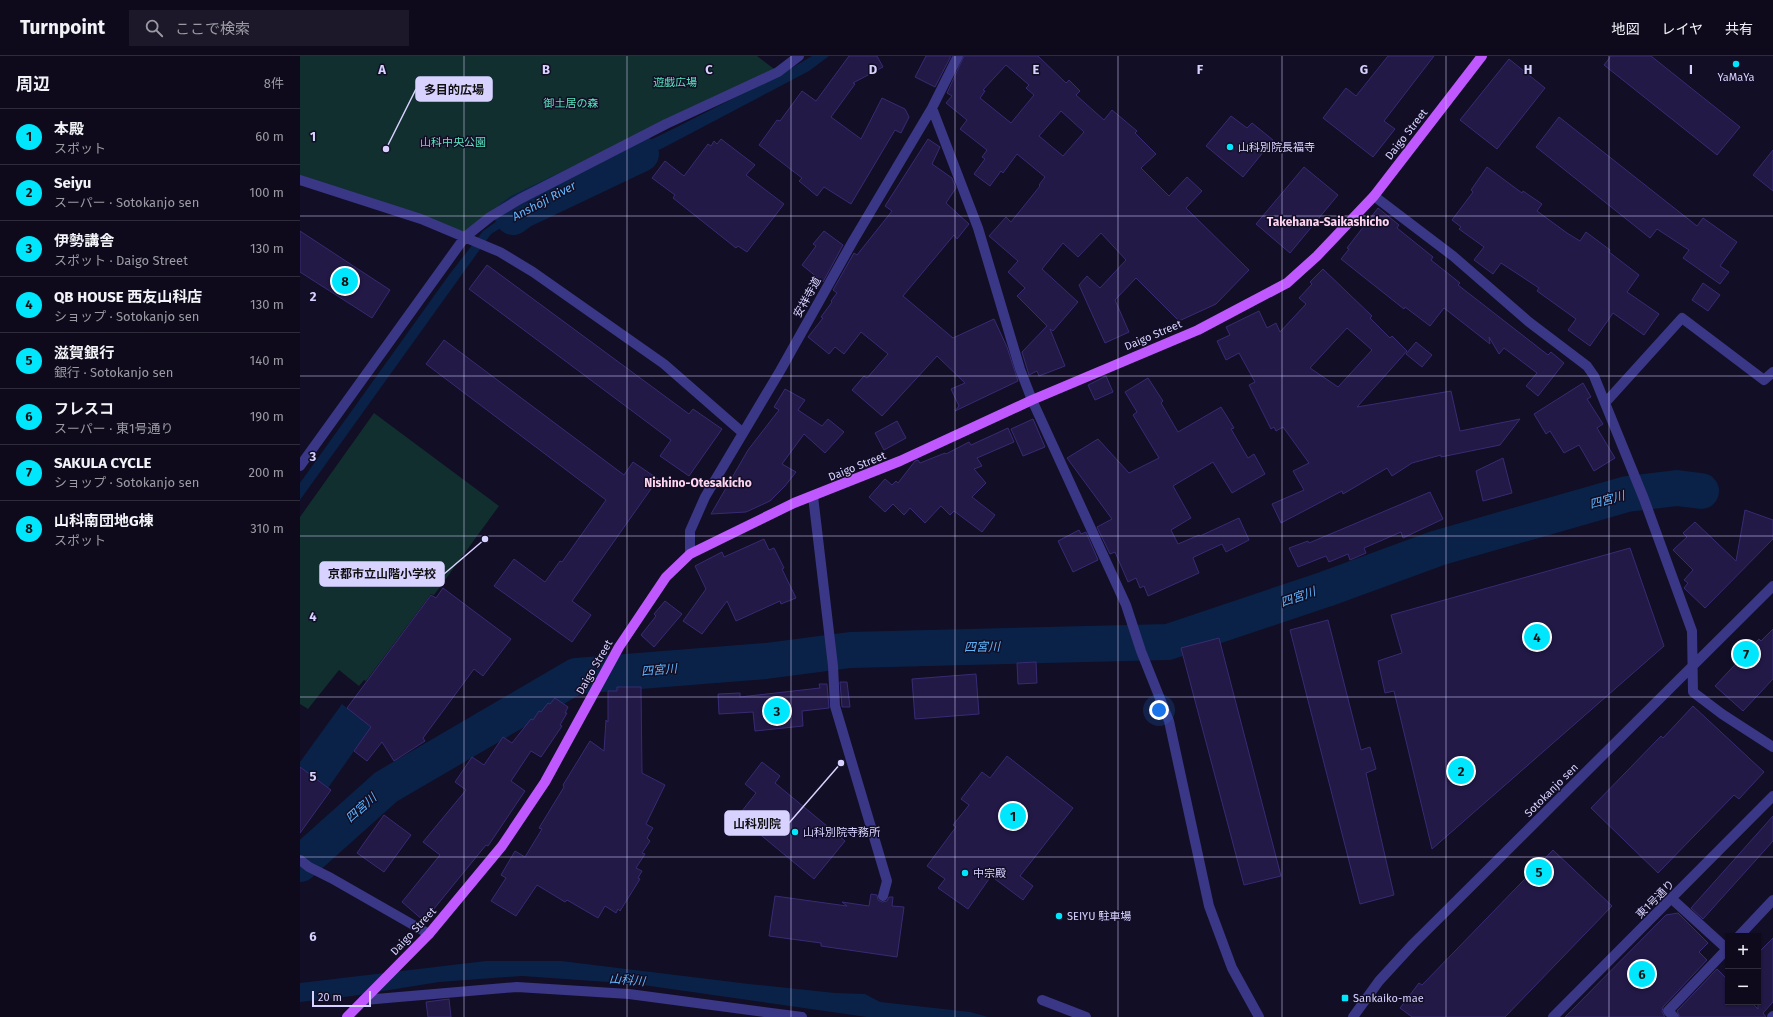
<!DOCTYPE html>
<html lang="ja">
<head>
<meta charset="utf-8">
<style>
	body { margin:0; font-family:"Fira Sans","Noto Sans JP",sans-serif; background:#1c1829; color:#f1f3f6 }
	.controls { position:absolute; right:12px; bottom:12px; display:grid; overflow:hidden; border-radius:0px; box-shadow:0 1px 3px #0004 }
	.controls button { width:36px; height:36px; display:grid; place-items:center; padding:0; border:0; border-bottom:1px solid #2e2b3b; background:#0e0a1c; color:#f1f3f6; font:20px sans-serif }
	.scale { position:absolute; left:12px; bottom:10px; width:59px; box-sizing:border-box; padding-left:4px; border:2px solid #d7d2ff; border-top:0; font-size:11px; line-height:14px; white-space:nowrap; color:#d7d2ff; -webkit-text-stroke:3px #120e25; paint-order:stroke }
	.you { position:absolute; left:859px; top:654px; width:14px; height:14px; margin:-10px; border:3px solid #fff; border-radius:50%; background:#1a73e8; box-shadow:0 0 0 6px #1a73e833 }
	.badge { display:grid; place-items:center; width:26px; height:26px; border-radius:50%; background:#00e7fd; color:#111; font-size:13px; font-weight:700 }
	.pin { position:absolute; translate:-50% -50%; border:2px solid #fff; box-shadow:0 1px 4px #0006 }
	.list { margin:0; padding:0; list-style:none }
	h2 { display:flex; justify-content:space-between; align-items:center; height:52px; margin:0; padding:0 16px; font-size:17px }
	h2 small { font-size:13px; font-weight:400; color:#9b9aa3 }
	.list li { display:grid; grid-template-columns:26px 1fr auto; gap:12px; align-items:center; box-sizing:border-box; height:56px; padding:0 16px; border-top:1px solid #2e2b3b }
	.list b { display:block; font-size:15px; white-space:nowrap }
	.list p { margin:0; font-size:13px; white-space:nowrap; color:#9b9aa3 }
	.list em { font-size:13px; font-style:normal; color:#9b9aa3 }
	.icon { flex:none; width:22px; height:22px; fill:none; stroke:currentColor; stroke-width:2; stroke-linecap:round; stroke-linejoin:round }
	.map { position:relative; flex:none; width:1473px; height:961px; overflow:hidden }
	header { display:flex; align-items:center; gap:24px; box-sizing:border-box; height:56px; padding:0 20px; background:#0e0a1c; border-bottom:1px solid #2e2b3b }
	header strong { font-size:19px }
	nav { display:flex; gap:22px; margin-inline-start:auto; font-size:14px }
	.search { width:280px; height:36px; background:#1c1829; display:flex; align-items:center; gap:10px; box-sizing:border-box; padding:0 14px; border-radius:0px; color:#9b9aa3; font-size:15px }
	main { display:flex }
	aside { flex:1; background:#0e0a1c }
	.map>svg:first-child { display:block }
	.green { fill:#112f2e }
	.water { fill:#0a2248 }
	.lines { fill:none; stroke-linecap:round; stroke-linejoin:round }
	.river { stroke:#0a2248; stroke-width:36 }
	.building { fill:#221947; stroke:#382b73; fill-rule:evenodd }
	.minor { stroke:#3a3786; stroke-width:10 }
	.major { stroke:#bf59ff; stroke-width:10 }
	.grid { fill:none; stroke:#d7d2ff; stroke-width:1; stroke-opacity:0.55 }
	.poi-dot { fill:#00e7fd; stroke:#120e25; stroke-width:1.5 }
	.labels { text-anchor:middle; stroke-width:3; stroke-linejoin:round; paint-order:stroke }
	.poi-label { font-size:11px; fill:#d7d2ff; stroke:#120e25; text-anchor:start }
	.park-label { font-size:11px; fill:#5ae3bf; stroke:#120e25 }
	.street-label { font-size:11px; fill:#d7d2ff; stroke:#120e25 }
	.water-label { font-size:12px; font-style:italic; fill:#60b7ff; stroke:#120e25 }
	.neighbourhood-label { font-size:12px; font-weight:bold; fill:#ffd4f0; stroke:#120e25 }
	.grid-label { font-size:13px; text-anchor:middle; font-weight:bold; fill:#d7d2ff; stroke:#120e25; stroke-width:3; stroke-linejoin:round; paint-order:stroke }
	.leader { fill:none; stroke:#d7d2ff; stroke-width:1.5 }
	.callout-dot { fill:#d7d2ff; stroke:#120e25; stroke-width:1.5 }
	.callout { fill:#d7d2ff; stroke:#d7d2ff; stroke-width:1.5 }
	.callout-label { font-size:12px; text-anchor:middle; font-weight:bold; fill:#111 }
</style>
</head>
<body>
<header>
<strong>Turnpoint</strong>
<div class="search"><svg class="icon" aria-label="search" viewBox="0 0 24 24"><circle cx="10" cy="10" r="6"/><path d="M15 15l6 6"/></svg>ここで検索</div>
<nav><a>地図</a><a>レイヤ</a><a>共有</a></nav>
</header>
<main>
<aside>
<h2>周辺<small>8件</small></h2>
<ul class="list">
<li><span class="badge">1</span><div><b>本殿</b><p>スポット</p></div><em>60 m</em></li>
<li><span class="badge">2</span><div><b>Seiyu</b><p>スーパー · Sotokanjo sen</p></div><em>100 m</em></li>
<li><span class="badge">3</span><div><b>伊勢講舎</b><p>スポット · Daigo Street</p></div><em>130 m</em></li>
<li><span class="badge">4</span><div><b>QB HOUSE 西友山科店</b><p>ショップ · Sotokanjo sen</p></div><em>130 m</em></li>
<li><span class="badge">5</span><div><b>滋賀銀行</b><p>銀行 · Sotokanjo sen</p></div><em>140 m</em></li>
<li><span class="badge">6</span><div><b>フレスコ</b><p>スーパー · 東1号通り</p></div><em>190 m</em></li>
<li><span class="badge">7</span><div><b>SAKULA CYCLE</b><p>ショップ · Sotokanjo sen</p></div><em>200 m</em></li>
<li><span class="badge">8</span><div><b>山科南団地G棟</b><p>スポット</p></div><em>310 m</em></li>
</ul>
</aside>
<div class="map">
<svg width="1473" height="961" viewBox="0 0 1473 961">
	<rect width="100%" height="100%" fill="#120e25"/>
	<path class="green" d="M0 0H457L478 16 241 132 165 181 0 126Z
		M74 357 199 450 134 539 131 538 66 625 64 624 59 630 39 614 8 653 0 648V461Z"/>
	<path class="water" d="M512 0H529L509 15 363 92 328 108 281 124 191 178 0 444V427L149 219 183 175 232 140 371 74 483 17Z
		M42 648 71 671 28 732 0 711V706Z
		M186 905H261L449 928 535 937 565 938 580 946 670 956 688 961H567L336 928 222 920 139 926 52 940 0 946V927Z"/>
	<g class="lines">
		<path class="river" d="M213 161 221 155 341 98
			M0 808 86 731 276 620 466 605 550 594 868 586 1026 533 1138 492 1327 438 1377 432 1401 435"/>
	</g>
	<path class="building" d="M549 0H577L583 11 553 27 555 28 531 61 561 83 582 42 605 53 609 61 601 77 595 74 551 148 524 131 517 140 499 125 502 122 459 89 477 64 480 65 502 35 516 45Z
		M626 0H651L635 31 615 21Z
		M664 0H738L766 27 769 24 780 35 776 39 804 64 812 54 837 75 835 77 856 98 841 112 869 140 887 121 902 135 886 152 949 214 916 248 879 265 836 222 815 244 829 276 805 287 779 229 787 220 800 232 826 204 801 177 778 201 763 187 742 213 778 246 753 275 750 273 765 310 739 320 737 315 729 319 722 296 747 270 717 240 725 232 708 216 718 205 689 180 706 161 711 166 740 130 739 129 745 121 717 98 703 117 701 115 690 130 674 118 685 103 682 101 687 94 660 73 667 64 646 47 652 40 647 37ZM706 9 729 29 726 32 734 39 711 67 680 42 685 35 683 34ZM761 55 784 76 763 100 739 80Z
		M1088 0H1134L1084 65 1095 73 1073 101 1023 62 1046 32 1056 40Z
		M1311 0H1351L1440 71 1417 99 1304 9Z
		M1209 3 1245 32 1197 93 1160 64Z
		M931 60 947 72 952 67 973 84 943 121 906 90Z
		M1259 61 1397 170 1403 162 1437 186 1420 210 1429 216 1420 228 1383 202 1389 194 1357 173 1350 182 1236 91Z
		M421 83 455 109 446 119 484 148 447 196 438 190 436 192 373 142 375 139 352 122 365 105 384 120 408 88 411 90 414 85 417 88Z
		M628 83 640 91 632 108 652 122 656 132 646 147 669 168 657 183 654 179 603 240 653 282 694 263 707 291 718 325 655 355 659 350 651 333 665 327 637 300 582 360 552 334 564 320 567 322 588 298 561 276 544 298 535 291 529 298 508 281 523 262 521 261 532 246 531 245 537 237 533 234 554 197 557 199 592 155 585 150Z
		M1473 94V135L1453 119Z
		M1004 111 1038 139 990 197 956 168Z
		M1187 111 1222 137 1223 135 1242 148 1237 155 1267 177 1280 185 1286 176 1310 194 1309 196 1339 219 1327 236 1359 258 1344 279 1313 257 1290 290 1268 274 1276 263 1237 235 1239 232 1201 207 1193 218 1174 204 1184 191 1159 173 1161 171 1152 164 1173 136 1171 134Z
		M1078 152 1099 169 1097 172 1133 201 1131 204 1160 227 1158 229 1248 299 1251 296 1264 307 1238 340 1226 330 1237 317 1204 292 1199 298 1189 281 1190 288 1144 252 1130 270 1105 251 1104 253 1041 203 1049 193 1047 192Z
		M0 175 90 234 72 262 0 216Z
		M524 175 543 189 523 226 502 209 516 190 513 188Z
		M187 209 389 358 393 353 422 373 389 420 360 400 371 384 169 233Z
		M1023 213 1072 260 1070 262 1090 282 1092 280 1107 295 1057 351 1151 335 1160 375 1220 363 1200 389 1141 401V399L1112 407 1092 420 1087 412 1043 438 1042 435 981 467 972 448 1004 434 993 415 1009 407 983 371 976 375 974 371 971 373 949 329 955 326 939 297 926 304 917 285 930 279 926 271 959 255 967 272 976 267 980 276 1006 248 999 242 1012 228 1010 226ZM1047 272 1072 294 1038 331 1010 312Z
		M1403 227 1420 239 1408 255 1392 244Z
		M144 284 324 419 333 406 358 423 272 545 291 559 272 586 194 530 214 503 245 526 260 505 262 506 306 444 126 308Z
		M1116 286 1132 299 1122 311 1106 298Z
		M806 320 813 336 795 344 788 329Z
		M848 322 863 345 861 347 878 376 921 351 934 372 931 373 948 402 954 398 965 418 932 437 913 406 873 430 891 462 871 474 878 488 899 479 900 480 939 462 949 484 926 496 922 488 894 501 893 502 899 517 848 540 844 530 840 532 836 522 828 526 815 496 810 498 797 471 812 463 767 402 798 383 829 417 859 402 833 359 837 356 825 336Z
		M1283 327 1291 341 1287 343 1303 368 1297 372 1315 402 1294 415 1279 389 1264 397 1250 375 1246 378 1234 358Z
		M485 333 505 344 498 354 522 370 528 363 544 376 525 397 504 378 482 408 496 416 485 430 470 445 446 456 411 458 448 394 479 354 474 351Z
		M733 363 745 391 723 400 711 373Z
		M597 365 606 382 584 394 575 377Z
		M708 372 714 386 677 402 682 410 674 413 686 427 672 441 695 459 682 476 654 455 650 459 641 450 625 467 610 452 604 459 593 448 585 456 569 441 585 423 592 429 596 425 598 427 615 405 618 404 620 407 645 397 646 398 669 386 671 389Z
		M1203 402 1212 437 1183 445 1176 415Z
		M1130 436 1143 463 1103 482 1101 476 1064 492 1066 497 1050 504 1048 498 1029 506 1026 500 998 511 989 492 1008 485 1009 487Z
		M1445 454 1473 464V483L1405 552 1384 532 1388 527 1384 524 1393 514 1373 494 1387 481 1383 477 1395 466 1436 505Z
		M779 474 781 478 786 476 798 504 773 516 758 485Z
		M464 483 469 494 474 492 484 512 482 513 496 542 481 548 480 545 436 565 427 545 402 578 383 565 406 533 395 510 422 496 424 501Z
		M1330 492 1364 590 1132 793 1094 635 1085 637 1078 605 1102 597 1091 559Z
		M143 532 211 583 183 620 174 613 123 682 125 685 94 705 82 686 67 705 54 695 71 671 47 652 131 539 136 542Z
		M365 545 382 558 354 591 341 579 356 560 354 558Z
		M1028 564 1061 694 1070 691 1076 713 1066 717 1094 839 1060 848 990 574Z
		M1473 573V623L1443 655 1415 630 1459 583 1461 585Z
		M919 582 981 820 944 829 881 592Z
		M736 606 737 627 718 628 717 607Z
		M676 618 679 658 615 663 612 623Z
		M540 626H547L550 651H542Z
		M519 628H527L529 652 502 655 503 670 455 675 453 656 419 658 418 638 440 637V641L520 632Z
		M317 631H341L342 717 365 729 346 768 353 772 347 782 350 785 342 797 345 798 336 812 342 815 338 822 340 823 320 855 318 853 316 857 305 850 298 862 267 844 265 846 237 829 216 860 191 845 206 822 201 819 215 795 225 801 242 773 239 772 264 731 263 729 290 685 304 695 306 664 308 666V635H317Z
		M255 642 268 651 265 657H267L260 669 262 670 241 701 231 695 211 725 225 735 188 790 186 789 124 865 102 846 140 799 123 786 166 734 155 726 172 701 184 709 203 681 212 687 231 663 233 664 239 655 241 656 248 647 250 648Z
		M1393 650 1464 716 1439 743 1434 739 1358 817 1291 752 1361 680 1363 682Z
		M707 700 773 752 720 820 733 830 723 844 691 820 668 853 638 832 645 823 627 810 656 771 653 769 669 749 661 743 682 716 690 722Z
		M462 706 480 720 475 727 545 785 514 823 445 766 449 761 442 755 456 737 445 728Z
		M0 711 31 734 0 777Z
		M84 759 111 779 84 816 57 797Z
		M1473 760V785L1403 863 1391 852Z
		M1253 794 1312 850 1205 961H1112L1100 952 1119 927 1122 929Z
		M571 838 577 839 578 844 582 846 587 845 589 841H593L592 850 604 851 597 901 521 890V887L469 880 475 840 547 850 542 846 569 850Z
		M1378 857 1408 887 1399 896 1407 904 1363 951 1362 956 1365 961H1265L1366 859Z
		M1473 882V946L1463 957 1466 961H1380L1377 955 1417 913 1428 924V946H1451L1458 953V897Z
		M149 943 151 961H128L126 946Z"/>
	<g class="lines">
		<path class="minor" d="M632 52 678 172 720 313 732 344 826 549 841 595 869 665 909 850 932 912 959 961
			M0 124 121 163 200 196 233 216 364 308 443 377
			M1074 140 1153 200 1229 266 1287 310 1294 320 1344 443 1392 575 1393 636 1422 658 1473 691
			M1305 347 1382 262 1464 324 1473 316
			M0 410 165 181 190 161 220 143 366 68 478 16 499 0
			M513 440 533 610 535 650 587 825 583 840
			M390 498V475L405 441 480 315 553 185 632 52 658 0
			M0 804 9 811 31 822 129 878
			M1372 843 1427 893
			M1439 880 1473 844
			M64 944 217 931 329 938 502 961
			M742 944 786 961
			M1053 961 1079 925 1113 888 1473 530
			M1253 961 1473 740
			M1374 961 1368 955 1428 892
			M1472 961 1473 960"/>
		<path class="major" d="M47 961 129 878 202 790 245 726 319 591 366 521 390 498 494 447 600 405 732 344 898 274 987 227 1017 200 1074 140 1182 0"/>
	</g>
	<path class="grid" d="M164 0V961M327 0V961M491 0V961M655 0V961M818 0V961M982 0V961M1146 0V961M1309 0V961M0 160H1473M0 320H1473M0 480H1473M0 641H1473M0 801H1473"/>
	<g class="poi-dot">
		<circle cx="1436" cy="8" r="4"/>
		<circle cx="930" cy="91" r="4"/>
		<circle cx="495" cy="776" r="4"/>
		<circle cx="665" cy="817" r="4"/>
		<circle cx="759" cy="860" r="4"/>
		<rect x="1041" y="938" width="8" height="8" rx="2"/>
	</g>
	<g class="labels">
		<g class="poi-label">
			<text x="1436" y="25" text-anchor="middle">YaMaYa</text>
			<text x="938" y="95">山科別院長福寺</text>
			<text x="503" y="780">山科別院寺務所</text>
			<text x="673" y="821">中宗殿</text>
			<text x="767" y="864">SEIYU 駐車場</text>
			<text x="1053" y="946">Sankaiko-mae</text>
		</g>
		<g class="park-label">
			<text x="375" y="30">遊戯広場</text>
			<text x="271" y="51">御土居の森</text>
			<text x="153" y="90">山科中央公園</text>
		</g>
		<g class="street-label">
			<text transform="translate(1106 78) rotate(-52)" y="4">Daigo Street</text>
			<text transform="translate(507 241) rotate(-61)" y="4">安祥寺道</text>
			<text transform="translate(853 279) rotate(-23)" y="4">Daigo Street</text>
			<text transform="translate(557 410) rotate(-22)" y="4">Daigo Street</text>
			<text transform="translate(294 611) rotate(-60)" y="4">Daigo Street</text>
			<text transform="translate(1251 734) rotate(-45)" y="4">Sotokanjo sen</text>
			<text transform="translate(1355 843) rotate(-45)" y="4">東1号通り</text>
			<text transform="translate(113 875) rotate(-47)" y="4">Daigo Street</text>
		</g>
		<g class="water-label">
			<text transform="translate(244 145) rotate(-28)" y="4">Anshōji River</text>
			<text transform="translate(1307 444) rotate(-15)" y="4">四宮川</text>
			<text transform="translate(998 541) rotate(-19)" y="4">四宮川</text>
			<text transform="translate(682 591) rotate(-1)" y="4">四宮川</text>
			<text transform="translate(359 614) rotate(-5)" y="4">四宮川</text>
			<text transform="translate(61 752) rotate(-42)" y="4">四宮川</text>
			<text transform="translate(327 924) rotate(5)" y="4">山科川</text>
		</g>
		<g class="neighbourhood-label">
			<text x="1028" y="170">Takehana-Saikashicho</text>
			<text x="398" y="431">Nishino-Otesakicho</text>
		</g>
	</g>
	<g class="grid-label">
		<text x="82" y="18">A</text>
		<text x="246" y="18">B</text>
		<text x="409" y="18">C</text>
		<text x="573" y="18">D</text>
		<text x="736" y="18">E</text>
		<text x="900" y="18">F</text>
		<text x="1064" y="18">G</text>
		<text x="1228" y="18">H</text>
		<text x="1391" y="18">I</text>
		<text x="13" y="85">1</text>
		<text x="13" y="245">2</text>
		<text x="13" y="405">3</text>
		<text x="13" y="565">4</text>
		<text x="13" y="725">5</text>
		<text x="13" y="885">6</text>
	</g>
	<path class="leader" d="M86 93L116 33M185 483L144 518M541 707L489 767"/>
	<g class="callout-dot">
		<circle cx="86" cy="93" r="4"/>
		<circle cx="185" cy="483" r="4"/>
		<circle cx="541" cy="707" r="4"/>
	</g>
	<g class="callout">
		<rect x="116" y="21" width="76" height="24" rx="4"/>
		<rect x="20" y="506" width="124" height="24" rx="4"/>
		<rect x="425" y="755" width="64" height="24" rx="4"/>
	</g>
	<g class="callout-label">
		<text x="154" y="38">多目的広場</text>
		<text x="82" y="522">京都市立山階小学校</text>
		<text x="457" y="772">山科別院</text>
	</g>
</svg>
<div class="controls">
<button>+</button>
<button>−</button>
</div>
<div class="scale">20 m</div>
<div class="you"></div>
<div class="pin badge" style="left:713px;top:760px">1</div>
<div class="pin badge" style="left:1161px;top:715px">2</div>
<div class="pin badge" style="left:477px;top:655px">3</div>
<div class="pin badge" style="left:1237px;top:581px">4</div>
<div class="pin badge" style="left:1239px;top:816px">5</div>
<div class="pin badge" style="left:1342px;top:918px">6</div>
<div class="pin badge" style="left:1446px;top:598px">7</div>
<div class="pin badge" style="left:45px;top:225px">8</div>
</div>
</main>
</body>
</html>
